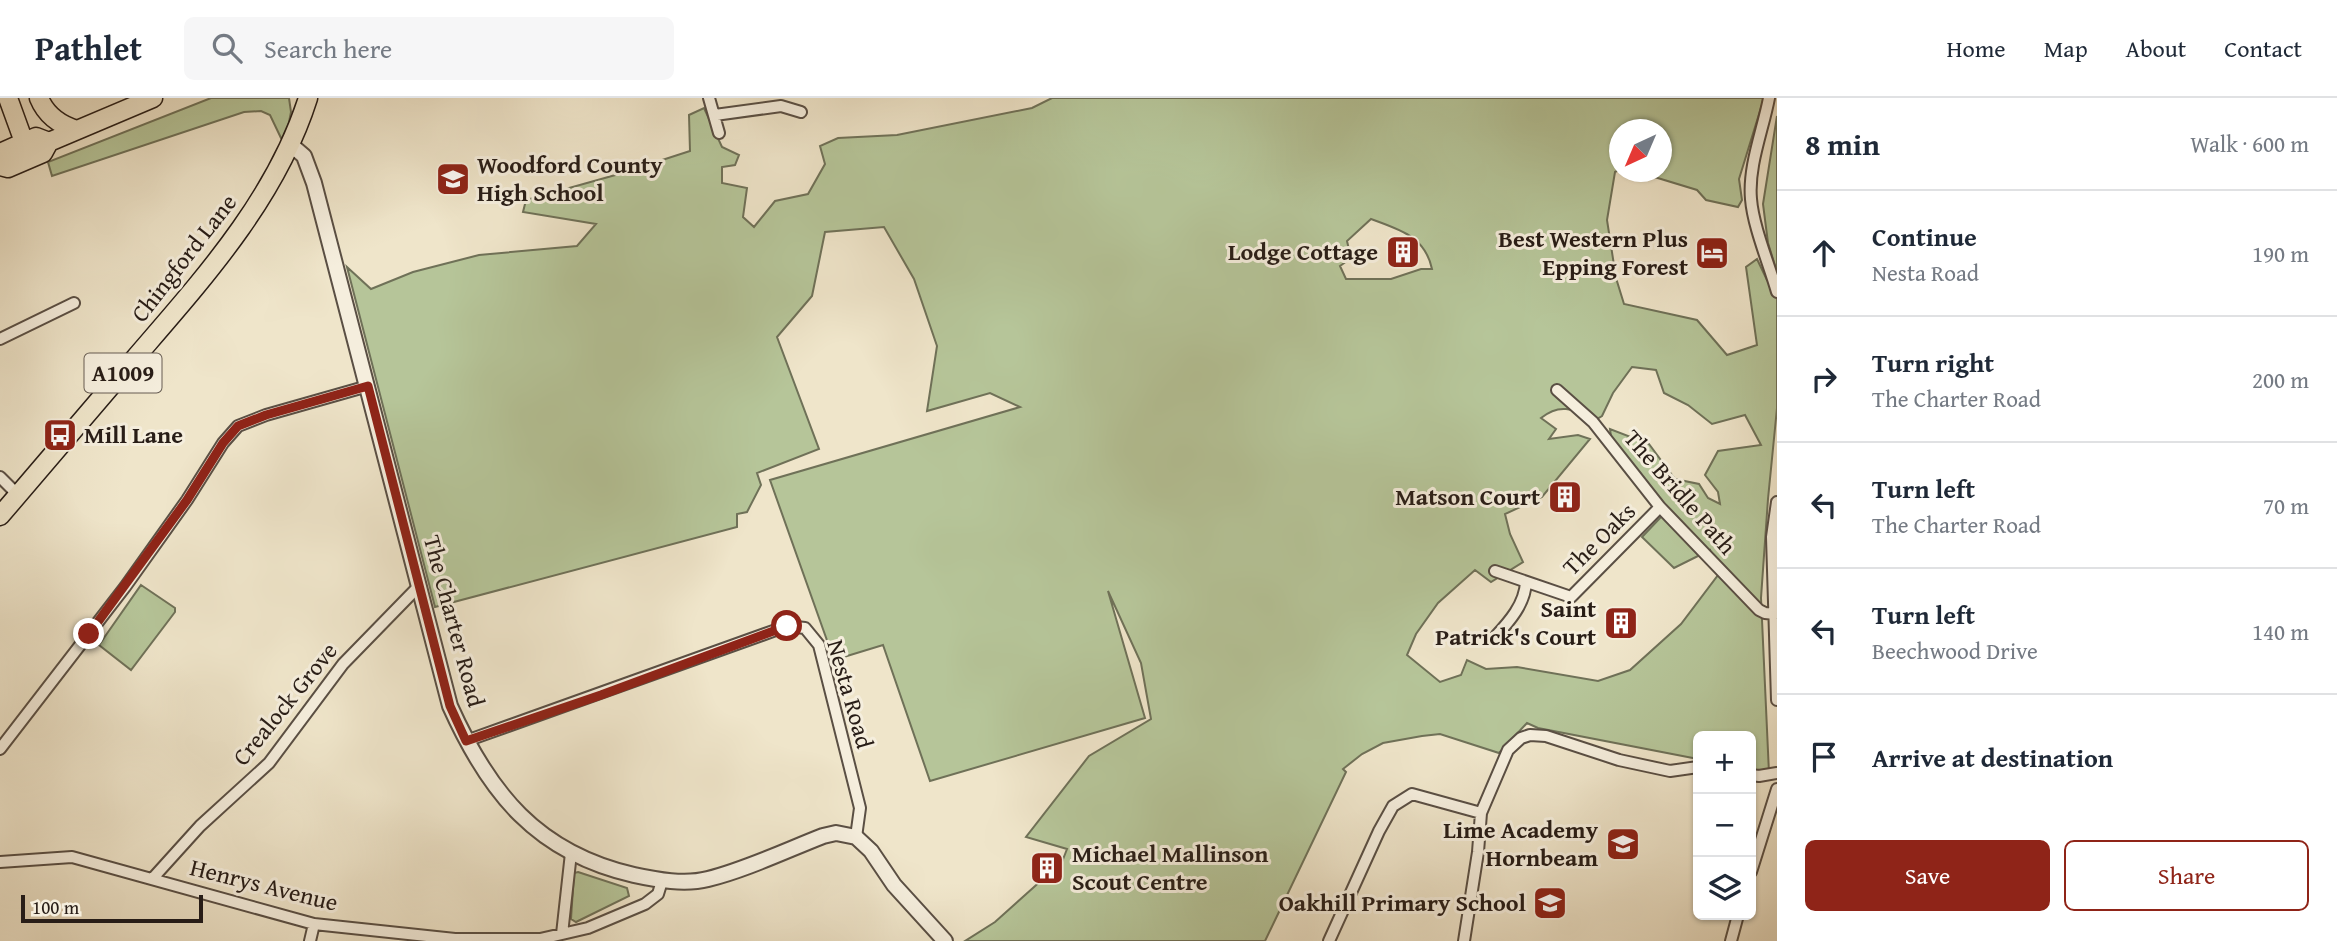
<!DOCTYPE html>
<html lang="en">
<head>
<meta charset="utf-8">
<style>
	body { margin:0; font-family:"Gentium Book Plus",serif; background:#f6f6f7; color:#1f2937 }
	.controls { position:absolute; right:21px; bottom:21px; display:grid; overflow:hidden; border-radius:10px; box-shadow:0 2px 5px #0004 }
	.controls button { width:63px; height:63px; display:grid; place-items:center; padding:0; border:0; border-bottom:2px solid #e0e1e3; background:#fff; color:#1f2937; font:35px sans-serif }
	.compass { position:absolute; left:1609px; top:21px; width:63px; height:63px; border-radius:50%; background:#fff; box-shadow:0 2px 5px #0004; rotate:224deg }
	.scale { position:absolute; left:21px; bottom:18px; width:182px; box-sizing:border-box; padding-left:7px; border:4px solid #281d17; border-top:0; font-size:19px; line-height:24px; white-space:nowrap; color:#281d17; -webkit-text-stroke:5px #f5eedd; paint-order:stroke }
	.stop { position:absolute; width:21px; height:21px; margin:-16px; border:5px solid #8f2418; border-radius:50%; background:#fff }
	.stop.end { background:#8f2418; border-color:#fff; box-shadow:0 2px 7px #0008 }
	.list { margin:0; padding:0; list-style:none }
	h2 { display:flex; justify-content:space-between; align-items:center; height:91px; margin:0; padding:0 28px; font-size:30px }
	h2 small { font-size:23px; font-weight:400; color:#747a83 }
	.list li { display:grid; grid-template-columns:46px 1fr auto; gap:21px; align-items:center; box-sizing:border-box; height:126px; padding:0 28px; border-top:2px solid #e0e1e3 }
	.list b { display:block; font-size:26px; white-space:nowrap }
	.list p { margin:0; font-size:23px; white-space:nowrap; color:#747a83 }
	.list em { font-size:23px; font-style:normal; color:#747a83 }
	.actions { display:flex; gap:14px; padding:21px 28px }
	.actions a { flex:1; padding:16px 0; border:2px solid #8f2418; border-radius:10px; text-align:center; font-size:24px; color:#8f2418 }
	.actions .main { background:#8f2418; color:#fff }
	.icon { flex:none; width:38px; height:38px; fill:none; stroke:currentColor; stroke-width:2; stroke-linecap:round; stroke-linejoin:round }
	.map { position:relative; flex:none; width:1777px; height:843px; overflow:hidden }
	header { display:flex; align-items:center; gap:42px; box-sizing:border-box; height:98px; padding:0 35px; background:#fff; border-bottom:2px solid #e0e1e3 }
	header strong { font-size:33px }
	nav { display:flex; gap:38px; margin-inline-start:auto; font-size:24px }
	.search { width:490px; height:63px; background:#f6f6f7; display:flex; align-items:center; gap:18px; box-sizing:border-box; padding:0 24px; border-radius:10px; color:#747a83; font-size:26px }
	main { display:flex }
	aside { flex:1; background:#fff }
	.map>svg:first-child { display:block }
	.green { fill:#b6c599; stroke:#6f7158; stroke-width:2; fill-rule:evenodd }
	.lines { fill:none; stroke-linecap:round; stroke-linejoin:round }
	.minor-casing { stroke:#5a4f44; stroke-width:14 }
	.tertiary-casing { stroke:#5a4f44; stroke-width:18 }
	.primary-casing { stroke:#281d17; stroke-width:21 }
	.minor { stroke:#f5eedd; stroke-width:10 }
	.tertiary { stroke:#f5eedd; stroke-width:14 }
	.primary { stroke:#efe5ca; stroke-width:18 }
	.route { stroke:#8f2418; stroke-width:9 }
	.labels { text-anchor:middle; stroke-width:6; stroke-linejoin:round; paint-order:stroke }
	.shield { fill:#f5eedd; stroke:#665c52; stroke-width:2 }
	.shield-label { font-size:23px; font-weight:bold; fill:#281d17 }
	.poi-label { font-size:24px; font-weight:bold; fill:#281d17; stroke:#f5eedd; text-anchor:end }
	.street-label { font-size:24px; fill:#281d17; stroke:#f5eedd }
</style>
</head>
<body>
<header>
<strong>Pathlet</strong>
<div class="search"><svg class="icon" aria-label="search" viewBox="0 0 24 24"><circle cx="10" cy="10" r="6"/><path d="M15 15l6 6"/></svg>Search here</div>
<nav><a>Home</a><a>Map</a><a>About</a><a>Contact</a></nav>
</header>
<main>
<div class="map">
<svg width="1777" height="843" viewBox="0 0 1777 843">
	<rect width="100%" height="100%" fill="#efe5ca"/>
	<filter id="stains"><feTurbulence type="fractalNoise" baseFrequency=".00286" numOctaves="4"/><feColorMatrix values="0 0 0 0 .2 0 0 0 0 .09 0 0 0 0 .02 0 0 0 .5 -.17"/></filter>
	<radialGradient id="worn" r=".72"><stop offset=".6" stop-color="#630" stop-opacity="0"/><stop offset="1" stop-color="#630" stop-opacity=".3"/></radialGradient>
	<path class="green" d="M211 0H289L291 14 286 39 281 40 270 17 261 13 244 14 52 78 48 64Z
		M1052 0H1764L1739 81 1742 102 1738 109 1706 102 1697 92 1638 74H1661V32H1619V72L1615 74 1607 122 1616 180 1624 206 1697 222 1727 257 1757 247 1746 169 1757 161 1767 182 1777 179V310L1768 401 1761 500 1769 675 1751 671V638H1698V661L1538 630 1527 625 1499 655 1440 636 1422 638 1383 645 1362 656 1343 671 1346 674 1265 843H965L995 824 1062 764 1067 751 1026 739 1089 658 1151 621 1141 565 1108 493 1145 620 930 683 883 547 834 562 770 382 1020 309 990 295 927 313 937 248 914 181 884 129 825 134 812 198 777 239 819 351 757 375 761 387 747 414 737 416V429L435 509 347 169 371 191 413 174 479 157 577 148 596 126 523 114 526 102 619 76 690 53 689 17 704 10 722 49 739 57 735 67 722 69V85L747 90 743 119 754 129 775 103 808 96 825 66 820 48 838 40 897 37 1032 10ZM1371 121C1400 132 1425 138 1432 171H1421L1391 181H1346L1340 168 1351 160 1347 143ZM1632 269 1656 272 1664 295 1688 307 1712 326 1745 317 1761 347 1718 353 1705 377 1718 394 1720 406 1708 400 1699 386 1675 381 1649 346 1610 331 1613 353 1663 417 1642 439 1674 470 1710 452 1718 477 1681 526 1630 572 1598 583 1517 569 1486 571 1467 562 1461 577 1440 584 1407 557 1416 536 1438 505 1475 472 1491 484 1523 464 1510 436 1505 416 1542 399 1590 341 1578 337 1549 341 1556 331 1541 320C1561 304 1574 312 1595 322L1602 318 1613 295Z
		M1777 18V174L1768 145 1763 106Z
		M141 487 175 510V514L131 572 99 547Z
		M578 774 627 790 629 798 576 824 571 821 574 775Z"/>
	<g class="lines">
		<g class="minor-casing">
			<path id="minor" d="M709 0 719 35
				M1769 0C1763 32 1748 68 1751 101 1753 128 1769 166 1777 194
				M715 17 781 8 801 14
				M0 241 74 205
				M1557 292 1593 324 1660 409 1759 512 1765 515 1775 516
				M0 379 18 397
				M1777 404 1772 439 1777 602
				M1495 473 1571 499 1660 409
				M1495 539C1509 524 1525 506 1526 484
				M466 643 787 528 805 530 819 547 860 710 856 739
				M0 651 125 489 187 402 223 345 238 328 266 317 368 288
				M1751 677 1759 678 1777 675
				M0 764 72 759 314 826 455 841H540L588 830 645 806 658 796 662 783
				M1751 774 1777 691
				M153 780 200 728 269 665 343 566 419 488
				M562 836 571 755
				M310 843 314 826
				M1329 843 1379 733 1393 708 1412 696 1481 715
				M1464 843 1478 754 1481 715 1508 652 1521 640 1530 637 1546 638 1619 662 1670 673 1698 669
				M1731 843 1738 817"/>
		</g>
		<g class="tertiary-casing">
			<path id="tertiary" d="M290 46 304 58 314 85 450 608C489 695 537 755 634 777 657 782 685 787 708 781 745 772 787 752 823 738L836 735 856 739 871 753 894 787 945 843"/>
		</g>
		<g class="primary-casing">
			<path id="primary" d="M8 0 24 44
				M39 0C46 17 60 27 77 32
				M0 55 36 39 49 44
				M0 68 8 70 43 55 49 44 153 0
				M0 418C45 366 90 313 135 260 203 181 276 101 308 0"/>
		</g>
		<use href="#minor" class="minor"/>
		<use href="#tertiary" class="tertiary"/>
		<use href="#primary" class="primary"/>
	</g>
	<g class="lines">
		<path class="route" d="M89 536 187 402 223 345 238 328 266 317 368 288 450 608 466 643 601 597 787 528"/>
	</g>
	<defs>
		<g id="school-square" transform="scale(1.75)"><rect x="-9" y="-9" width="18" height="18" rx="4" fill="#8f2418" stroke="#f5eedd"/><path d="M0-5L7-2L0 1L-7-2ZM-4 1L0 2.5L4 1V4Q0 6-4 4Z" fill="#fff"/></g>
		<g id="building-square" transform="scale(1.75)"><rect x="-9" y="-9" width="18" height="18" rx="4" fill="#8f2418" stroke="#f5eedd"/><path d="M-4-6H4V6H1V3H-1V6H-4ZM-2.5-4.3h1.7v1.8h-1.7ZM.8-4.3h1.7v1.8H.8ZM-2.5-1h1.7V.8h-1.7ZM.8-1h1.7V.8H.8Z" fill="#fff"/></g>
		<g id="hotel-square" transform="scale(1.75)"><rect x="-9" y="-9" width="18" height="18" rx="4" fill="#8f2418" stroke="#f5eedd"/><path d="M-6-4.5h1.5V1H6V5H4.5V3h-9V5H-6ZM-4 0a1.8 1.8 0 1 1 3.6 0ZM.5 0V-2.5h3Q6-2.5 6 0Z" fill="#fff"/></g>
		<g id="bus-square" transform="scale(1.75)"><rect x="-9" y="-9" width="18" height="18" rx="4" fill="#8f2418" stroke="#f5eedd"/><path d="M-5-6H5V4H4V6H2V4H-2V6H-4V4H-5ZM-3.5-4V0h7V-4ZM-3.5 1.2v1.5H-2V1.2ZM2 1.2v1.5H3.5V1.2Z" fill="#fff"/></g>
	</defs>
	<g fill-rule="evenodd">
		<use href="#school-square" x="453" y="81"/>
		<use href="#building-square" x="1403" y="154"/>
		<use href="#hotel-square" x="1712" y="155"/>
		<use href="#bus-square" x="60" y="337"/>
		<use href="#building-square" x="1565" y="399"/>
		<use href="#building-square" x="1621" y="525"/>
		<use href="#school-square" x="1623" y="746"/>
		<use href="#building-square" x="1047" y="770"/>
		<use href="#school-square" x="1550" y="805"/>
	</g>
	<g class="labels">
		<rect class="shield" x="84.5" y="255.5" width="77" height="39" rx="5"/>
		<g class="shield-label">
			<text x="123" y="283">A1009</text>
		</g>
		<g class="poi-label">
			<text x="477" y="75" text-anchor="start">Woodford County<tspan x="477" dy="28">High School</tspan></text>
			<text x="1688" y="149">Best Western Plus<tspan x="1688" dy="28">Epping Forest</tspan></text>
			<text x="1378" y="162">Lodge Cottage</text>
			<text x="84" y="345" text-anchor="start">Mill Lane</text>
			<text x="1540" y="407">Matson Court</text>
			<text x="1596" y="519">Saint<tspan x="1596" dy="28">Patrick's Court</tspan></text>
			<text x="1598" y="740">Lime Academy<tspan x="1598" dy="28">Hornbeam</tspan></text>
			<text x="1072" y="764" text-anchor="start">Michael Mallinson<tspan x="1072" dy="28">Scout Centre</tspan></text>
			<text x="1526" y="813">Oakhill Primary School</text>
		</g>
		<g class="street-label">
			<text transform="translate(184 160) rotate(-52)" y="8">Chingford Lane</text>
			<text transform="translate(1680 394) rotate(49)" y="8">The Bridle Path</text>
			<text transform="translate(1599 441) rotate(-45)" y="8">The Oaks</text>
			<text transform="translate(454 523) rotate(75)" y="8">The Charter Road</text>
			<text transform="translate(850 596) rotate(74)" y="8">Nesta Road</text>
			<text transform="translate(285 606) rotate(-51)" y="8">Crealock Grove</text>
			<text transform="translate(264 787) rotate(14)" y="8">Henrys Avenue</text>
		</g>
	</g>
	<rect width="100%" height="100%" filter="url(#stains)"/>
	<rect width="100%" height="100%" fill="url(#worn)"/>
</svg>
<div class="controls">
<button>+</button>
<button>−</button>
<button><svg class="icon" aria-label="layers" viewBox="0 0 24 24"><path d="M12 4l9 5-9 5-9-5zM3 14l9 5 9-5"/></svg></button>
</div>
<svg class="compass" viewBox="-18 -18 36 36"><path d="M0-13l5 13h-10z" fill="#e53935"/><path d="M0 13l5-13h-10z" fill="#747a83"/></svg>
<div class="scale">100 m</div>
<div class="stop" style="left:787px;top:528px"></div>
<div class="stop end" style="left:89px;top:536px"></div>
</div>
<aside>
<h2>8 min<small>Walk · 600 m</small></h2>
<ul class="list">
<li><svg class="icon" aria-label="ahead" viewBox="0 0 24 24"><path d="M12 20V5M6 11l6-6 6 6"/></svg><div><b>Continue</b><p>Nesta Road</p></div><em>190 m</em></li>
<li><svg class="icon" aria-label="right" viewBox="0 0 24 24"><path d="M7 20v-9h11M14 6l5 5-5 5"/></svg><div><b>Turn right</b><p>The Charter Road</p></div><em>200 m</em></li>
<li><svg class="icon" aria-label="left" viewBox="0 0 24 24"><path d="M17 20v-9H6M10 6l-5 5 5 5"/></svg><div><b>Turn left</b><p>The Charter Road</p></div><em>70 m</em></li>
<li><svg class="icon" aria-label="left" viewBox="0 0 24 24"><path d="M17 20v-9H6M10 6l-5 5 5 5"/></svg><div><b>Turn left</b><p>Beechwood Drive</p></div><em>140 m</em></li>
<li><svg class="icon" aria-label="arrive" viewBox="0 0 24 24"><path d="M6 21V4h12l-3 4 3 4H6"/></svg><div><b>Arrive at destination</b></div></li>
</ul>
<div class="actions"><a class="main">Save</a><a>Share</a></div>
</aside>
</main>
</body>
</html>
